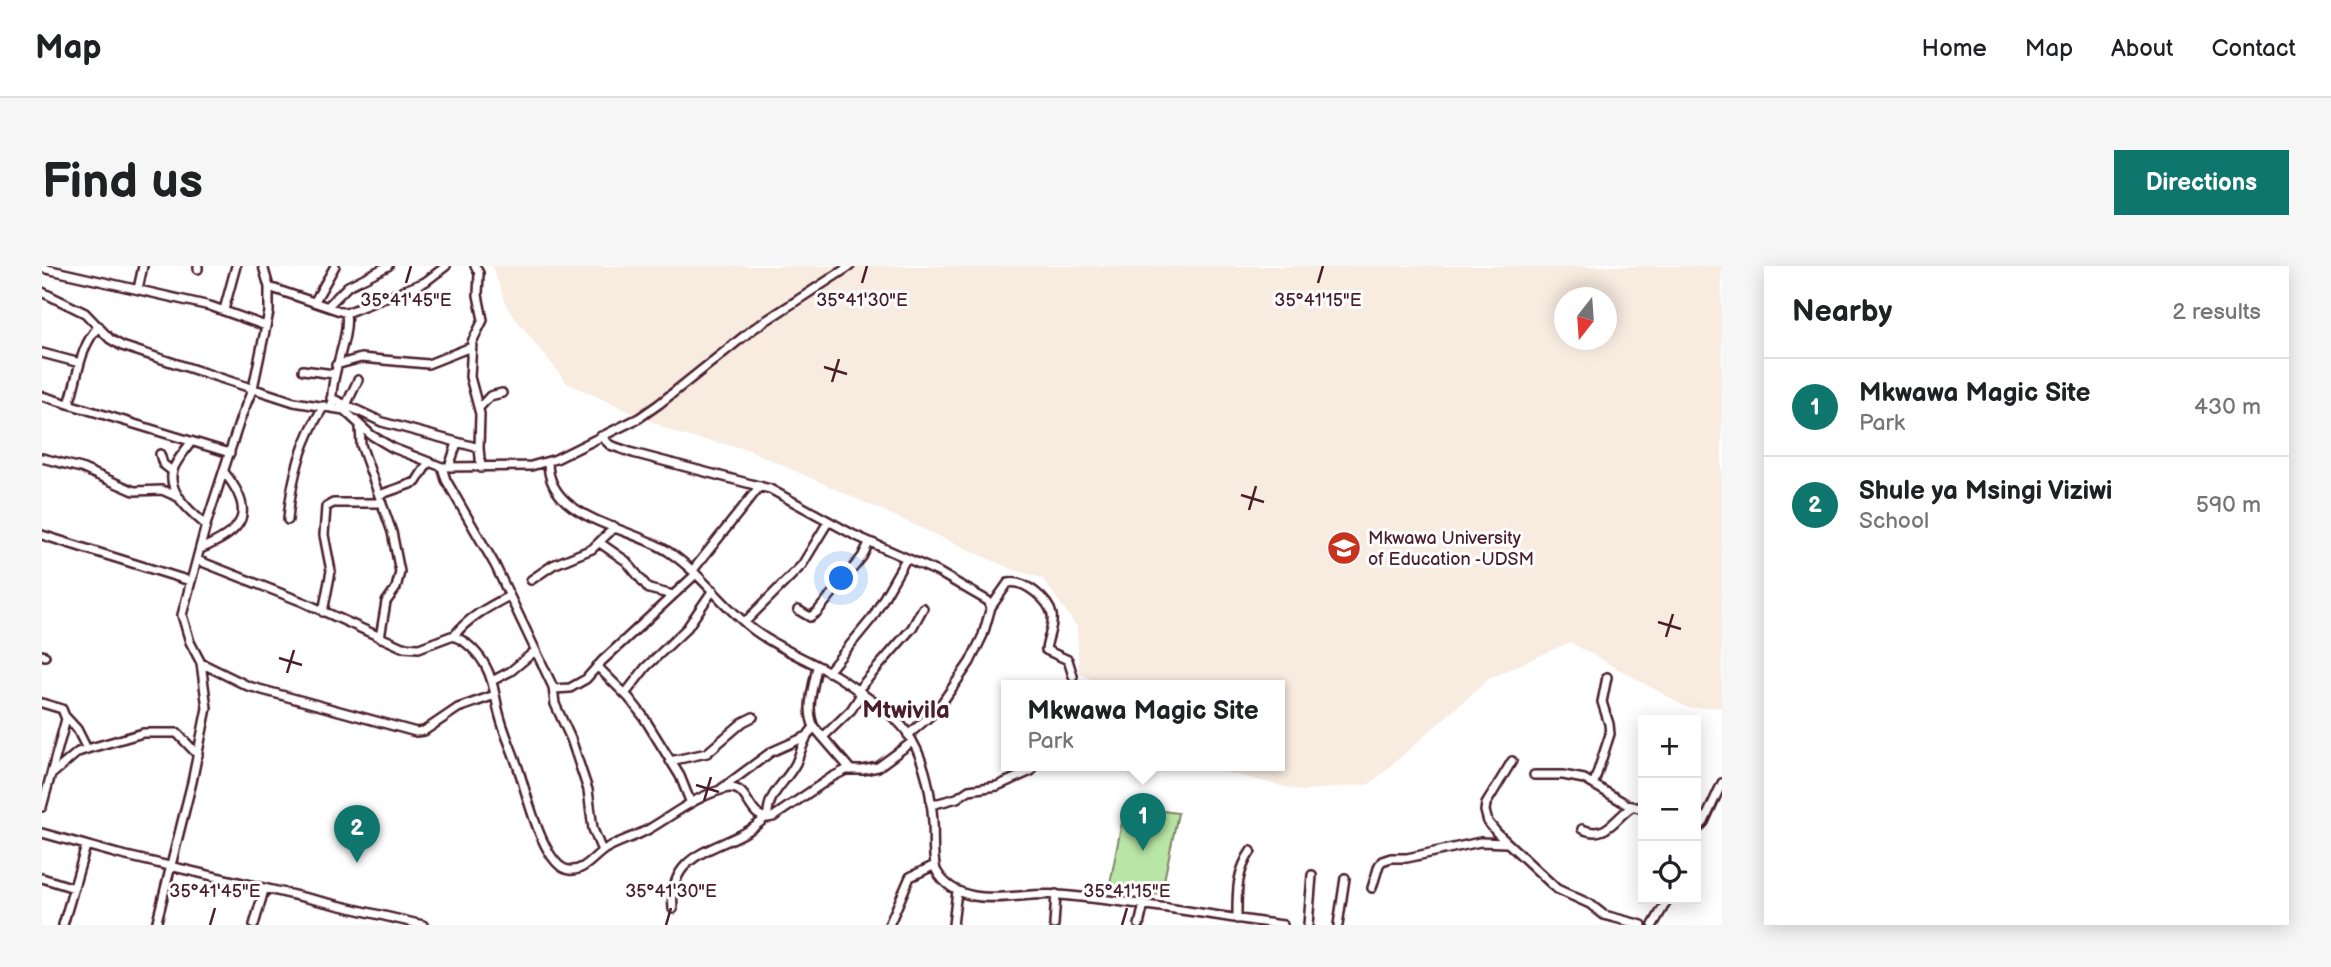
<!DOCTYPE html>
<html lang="en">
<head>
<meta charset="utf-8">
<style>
	body { margin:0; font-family:"Balsamiq Sans",sans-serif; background:#f6f6f6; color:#202124 }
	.controls { position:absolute; right:21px; bottom:21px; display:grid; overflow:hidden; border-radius:0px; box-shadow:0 4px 18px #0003 }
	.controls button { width:63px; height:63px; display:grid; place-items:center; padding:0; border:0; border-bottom:2px solid #e0e0e0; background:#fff; color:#202124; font:35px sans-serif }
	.compass { position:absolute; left:1512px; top:21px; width:63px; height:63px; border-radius:50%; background:#fff; box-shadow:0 4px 18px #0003; rotate:197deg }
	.you { position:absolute; left:800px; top:313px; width:24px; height:24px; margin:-18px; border:5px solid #fff; border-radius:50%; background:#1a73e8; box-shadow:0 0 0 10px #1a73e833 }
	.badge { display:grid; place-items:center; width:46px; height:46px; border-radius:50%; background:#0f766e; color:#fff; font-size:23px; font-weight:700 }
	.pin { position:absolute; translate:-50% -58px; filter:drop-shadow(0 2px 4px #0008) }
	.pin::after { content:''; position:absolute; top:37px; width:24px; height:21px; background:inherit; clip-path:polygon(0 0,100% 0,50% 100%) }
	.popup { position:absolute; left:959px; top:414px; width:284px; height:91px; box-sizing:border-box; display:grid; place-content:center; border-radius:0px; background:#fff; filter:drop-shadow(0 2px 5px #0005); font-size:23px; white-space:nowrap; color:#757577 }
	.popup b { font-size:26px; color:#202124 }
	.popup::after { content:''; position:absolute; left:50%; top:100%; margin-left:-14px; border:14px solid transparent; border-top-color:#fff }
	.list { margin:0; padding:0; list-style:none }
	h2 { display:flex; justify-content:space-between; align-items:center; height:91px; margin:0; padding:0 28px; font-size:30px }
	h2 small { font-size:23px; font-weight:400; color:#757577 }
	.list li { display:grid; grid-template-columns:46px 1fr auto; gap:21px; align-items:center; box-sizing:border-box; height:98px; padding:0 28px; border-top:2px solid #e0e0e0 }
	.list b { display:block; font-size:26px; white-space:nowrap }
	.list p { margin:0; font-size:23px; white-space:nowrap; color:#757577 }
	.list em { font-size:23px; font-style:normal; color:#757577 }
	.icon { flex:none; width:38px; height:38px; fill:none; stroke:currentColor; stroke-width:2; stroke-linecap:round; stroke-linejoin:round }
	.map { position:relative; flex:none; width:1680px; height:659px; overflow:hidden; border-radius:0px }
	header { display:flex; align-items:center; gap:42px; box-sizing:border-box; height:98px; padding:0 35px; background:#fff; border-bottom:2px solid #e0e0e0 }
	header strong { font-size:33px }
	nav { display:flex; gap:38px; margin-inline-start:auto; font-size:24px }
	.intro { display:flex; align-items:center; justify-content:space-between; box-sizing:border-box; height:168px; padding:0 42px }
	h1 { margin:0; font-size:49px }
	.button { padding:18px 32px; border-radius:0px; background:#0f766e; color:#fff; font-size:24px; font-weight:700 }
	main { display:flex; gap:42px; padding:0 42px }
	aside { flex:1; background:#fff; border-radius:0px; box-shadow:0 4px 18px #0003 }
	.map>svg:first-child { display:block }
	.built { fill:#f8ebe0; fill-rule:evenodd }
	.green { fill:#b8e6a5; stroke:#818268; stroke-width:2 }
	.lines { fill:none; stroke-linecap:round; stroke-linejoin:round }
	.minor-casing { stroke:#4a1f2b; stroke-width:12 }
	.minor { stroke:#fff; stroke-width:7 }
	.ticks { fill:none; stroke:#4a1f2b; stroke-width:2.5 }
	.labels { text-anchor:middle; stroke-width:6; stroke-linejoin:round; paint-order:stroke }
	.poi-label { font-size:18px; fill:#4a1f2b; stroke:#fff; text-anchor:start }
	.district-label { font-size:24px; font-weight:bold; fill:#4a1f2b; stroke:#fff }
	.ticks-label { font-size:18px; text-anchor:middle; fill:#4a1f2b; stroke:#fff; stroke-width:6; stroke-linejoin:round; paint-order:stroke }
</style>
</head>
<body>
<header>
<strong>Map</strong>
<nav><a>Home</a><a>Map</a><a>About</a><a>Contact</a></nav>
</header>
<div class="intro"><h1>Find us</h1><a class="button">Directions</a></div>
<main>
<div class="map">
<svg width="1680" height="659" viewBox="0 0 1680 659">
	<rect width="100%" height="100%" fill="#fff"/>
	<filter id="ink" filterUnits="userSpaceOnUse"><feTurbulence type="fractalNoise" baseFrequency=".0143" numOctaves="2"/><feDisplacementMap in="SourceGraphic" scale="14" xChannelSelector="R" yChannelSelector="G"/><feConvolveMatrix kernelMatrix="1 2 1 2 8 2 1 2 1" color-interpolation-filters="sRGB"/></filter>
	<g filter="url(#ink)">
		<path class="built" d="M450 0H1680V441L1646 442 1528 376 1448 412 1328 518 1260 525 1187 507 1171 499H1238V419H1060L1037 407 1035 361 1000 312 967 302 705 183 639 169 525 117 466 43ZM1522 32H1564V74H1522Z"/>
		<path class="green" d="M1083 540 1136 547 1119 629 1067 623Z"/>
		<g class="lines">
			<g class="minor-casing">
				<path id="minor" d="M156 0V3
					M433 0 437 7 436 29 441 54 430 76 428 111 438 148 437 182 439 202
					M0 2 168 40 224 60
					M227 21 304 47C308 74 287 108 290 141
					M96 23 101 0
					M0 26 43 47 68 73 80 80 252 136 302 144 329 169 351 182 400 201 489 200 514 193 597 152 617 138 711 63 808 0
					M273 35 293 0
					M286 40 306 20 346 0
					M182 44 194 0
					M304 47 383 16 404 0
					M0 87 38 97
					M294 99 319 92 386 98 429 81
					M261 104 292 108
					M0 130 188 187
					M289 132 340 156 437 182
					M27 138C36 112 37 81 57 60
					M304 139 316 114
					M437 142 448 130 460 127
					M318 160 319 179 350 266 358 306 354 322 344 336 338 372
					M559 170 568 179 591 187 728 223 812 269 896 306 946 335 949 341 941 369 928 396 895 444 866 469
					M149 176C144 184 134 194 131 204 124 226 150 247 164 259
					M118 188 121 198 130 205
					M0 192 39 202 92 225 120 224 138 232
					M506 196C506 255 589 260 627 286 660 308 682 342 713 365 738 383 766 394 793 409 806 417 819 427 832 436 843 445 856 453 864 465 882 490 889 525 891 556 892 572 890 588 894 604 902 619 916 627 932 630 960 635 990 626 1018 629 1093 635 1166 649 1241 659
					M400 201 404 214 453 299 511 421 513 438 529 473 546 524 551 563 560 585
					M407 201 415 177
					M337 229 374 216 386 197
					M246 254C249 214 259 175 282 140
					M0 269 148 315
					M558 277 584 295 607 323 631 329
					M158 283C202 265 215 247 182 206
					M155 294 261 336 360 381 377 382 409 370C423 372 438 389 444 401 452 415 453 432 457 447 462 468 472 487 478 508 485 529 502 601 527 604 542 606 552 590 563 583 577 575 593 571 607 563 633 548 652 531 682 523 710 515 703 557 731 551L790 511 804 504H821L836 501 870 476
					M651 304 718 220
					M489 314 511 299 550 283 573 261
					M949 341 966 317C982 313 1007 334 1010 349 1012 360 1005 373 1004 384L1026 394 1031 410
					M756 344 768 351 775 346 820 291 827 277
					M281 346 289 305 282 269 284 241 291 237H340
					M703 356 760 299 786 256
					M412 370C425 352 448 340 467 330
					M0 389 3 390
					M159 397 206 420 374 466 382 465 416 442 453 429
					M555 400 587 432 601 450 638 510 648 535
					M775 400C772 420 763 442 772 461L809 504
					M786 406 831 351 864 293
					M450 415 469 405 493 385
					M512 423 528 422 544 413 560 395 654 308
					M815 425 870 362 881 342
					M583 428 604 401 645 362 671 324
					M0 437 20 443 24 453 0 541
					M23 450 35 463 45 483
					M781 471 809 444 820 427
					M628 495 665 487 701 456 711 451
					M1470 495 1444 538 1443 545 1446 556 1455 567 1515 623 1548 638 1562 649 1600 659
					M9 509 36 486 45 483 101 467H135L156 489
					M1492 509H1521L1542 513 1586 539 1601 543
					M1552 517 1568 468 1567 458 1560 436 1565 411
					M679 523 729 486 763 471
					M889 539 915 532 927 524 955 520 989 505
					M726 552C724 528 744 517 754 497 760 483 762 472 772 461
					M1540 563C1565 574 1572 552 1590 541
					M1654 565 1662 556 1680 517
					M0 567 76 588 381 659
					M0 612 32 622
					M1330 622 1337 599 1340 595 1349 592H1365L1438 576 1464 577
					M631 643C625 579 687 586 722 553
					M1195 653C1195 627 1194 607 1209 585
					M21 659 44 580
					M114 659 150 516 165 442 159 397 148 376 140 349 164 259 199 151 211 122 227 46V21L221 0
					M212 659 222 624
					M847 659 868 611 893 599
					M911 659 915 625
					M1012 659 1014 628
					M1097 659 1102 638
					M1266 659 1270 609
					M1296 659 1303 612
					M1611 659 1626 633"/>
			</g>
			<use href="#minor" class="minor"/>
		</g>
	</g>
	<path class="ticks" d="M364 17 369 0M820 17 825 0M1276 17 1281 0M782 101 805 108M790 116 797 93M1199 229 1222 236M1207 244 1214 220M1616 356 1639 363M1624 371 1631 348M237 392 260 399M245 407 252 384M654 519 677 526M662 535 669 511M168 659 173 642M624 659 629 642M1080 659 1085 642"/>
	<defs>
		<g id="university-disc" transform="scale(1.75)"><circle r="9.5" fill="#c8321e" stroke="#fff"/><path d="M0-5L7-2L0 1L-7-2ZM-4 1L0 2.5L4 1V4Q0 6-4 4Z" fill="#fff"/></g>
	</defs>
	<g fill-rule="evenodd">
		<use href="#university-disc" x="1302" y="282"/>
	</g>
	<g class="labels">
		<g class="poi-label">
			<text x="1326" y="278">Mkwawa University<tspan x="1326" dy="21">of Education -UDSM</tspan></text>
		</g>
		<g class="district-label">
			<text x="864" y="452">Mtwivila</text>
		</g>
	</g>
	<g class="ticks-label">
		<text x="364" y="40">35°41'45"E</text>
		<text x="820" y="40">35°41'30"E</text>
		<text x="1276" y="40">35°41'15"E</text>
		<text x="173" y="631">35°41'45"E</text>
		<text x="629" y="631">35°41'30"E</text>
		<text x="1085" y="631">35°41'15"E</text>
	</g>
</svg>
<div class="controls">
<button>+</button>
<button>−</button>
<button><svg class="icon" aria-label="locate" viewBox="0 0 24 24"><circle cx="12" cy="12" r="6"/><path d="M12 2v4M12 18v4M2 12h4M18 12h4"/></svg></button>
</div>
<svg class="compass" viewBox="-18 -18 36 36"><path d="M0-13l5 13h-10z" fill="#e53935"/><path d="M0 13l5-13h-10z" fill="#757577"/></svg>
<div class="you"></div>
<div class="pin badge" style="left:1101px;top:585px">1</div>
<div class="popup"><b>Mkwawa Magic Site</b>Park</div>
<div class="pin badge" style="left:315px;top:597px">2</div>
</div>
<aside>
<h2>Nearby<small>2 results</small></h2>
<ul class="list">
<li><span class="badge">1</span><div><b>Mkwawa Magic Site</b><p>Park</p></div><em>430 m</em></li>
<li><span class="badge">2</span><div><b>Shule ya Msingi Viziwi</b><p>School</p></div><em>590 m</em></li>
</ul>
</aside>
</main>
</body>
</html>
